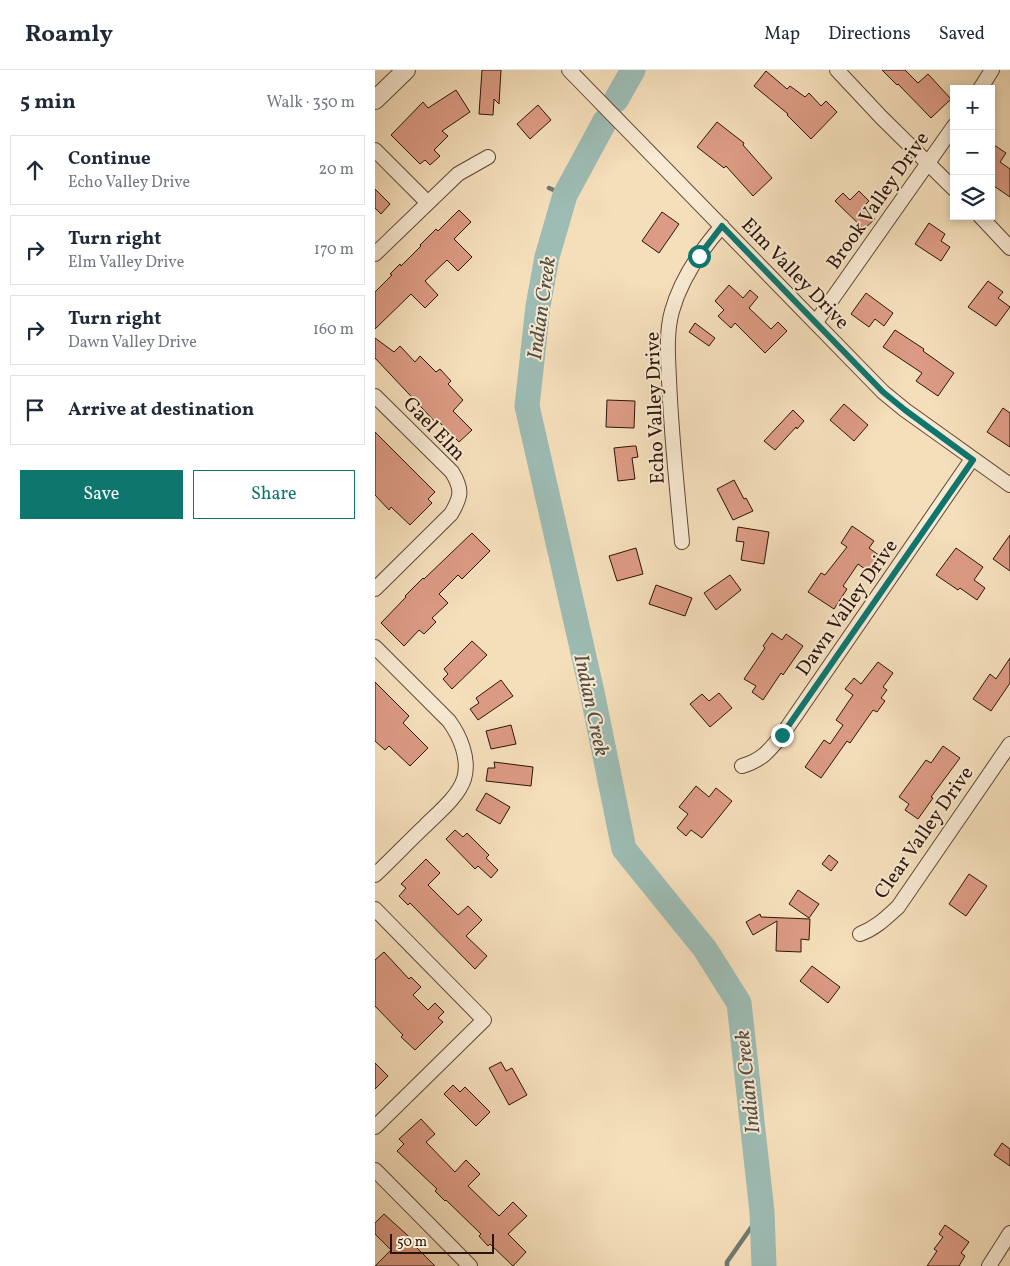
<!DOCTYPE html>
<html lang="en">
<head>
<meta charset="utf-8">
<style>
	body { margin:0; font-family:Vollkorn,serif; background:#f2f2f3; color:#1f2937 }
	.controls { position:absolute; right:15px; top:15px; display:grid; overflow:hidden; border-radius:0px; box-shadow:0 2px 8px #0003 }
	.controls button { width:45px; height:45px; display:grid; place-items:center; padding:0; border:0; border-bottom:1px solid #e0e1e3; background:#fff; color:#1f2937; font:25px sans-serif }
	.scale { position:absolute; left:15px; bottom:12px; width:104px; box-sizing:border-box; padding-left:5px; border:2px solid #2d1409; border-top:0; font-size:14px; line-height:18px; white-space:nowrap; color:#2d1409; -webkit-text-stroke:4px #f8ead3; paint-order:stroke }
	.stop { position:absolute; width:15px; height:15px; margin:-11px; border:4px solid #0f766e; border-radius:50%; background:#fff }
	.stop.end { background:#0f766e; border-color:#fff; box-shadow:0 1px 5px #0008 }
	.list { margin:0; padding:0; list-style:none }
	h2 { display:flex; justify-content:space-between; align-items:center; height:65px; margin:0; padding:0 20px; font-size:21px }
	h2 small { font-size:16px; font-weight:400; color:#747a83 }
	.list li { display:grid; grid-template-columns:32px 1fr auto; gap:15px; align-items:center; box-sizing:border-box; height:70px; margin:0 10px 10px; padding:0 10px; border:1px solid #e0e1e3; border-radius:0px }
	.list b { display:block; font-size:19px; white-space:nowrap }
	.list p { margin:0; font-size:16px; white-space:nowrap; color:#747a83 }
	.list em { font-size:16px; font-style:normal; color:#747a83 }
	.actions { display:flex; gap:10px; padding:15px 20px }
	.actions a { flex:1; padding:11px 0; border:1px solid #0f766e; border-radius:0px; text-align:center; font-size:18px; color:#0f766e }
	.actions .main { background:#0f766e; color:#fff }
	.icon { flex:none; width:28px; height:28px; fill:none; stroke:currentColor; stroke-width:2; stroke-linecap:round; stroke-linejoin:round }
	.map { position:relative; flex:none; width:635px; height:1196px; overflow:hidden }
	header { display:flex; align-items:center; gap:30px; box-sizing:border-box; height:70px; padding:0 25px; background:#fff; border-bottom:1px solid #e0e1e3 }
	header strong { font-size:24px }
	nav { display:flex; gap:28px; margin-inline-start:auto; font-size:18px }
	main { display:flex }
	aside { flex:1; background:#fff }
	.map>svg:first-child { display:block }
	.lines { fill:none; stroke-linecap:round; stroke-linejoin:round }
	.stream { stroke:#707970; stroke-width:4.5 }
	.river { stroke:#9dbcb4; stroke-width:25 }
	.building { fill:#dc9b84; stroke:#2d1409 }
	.minor-casing { stroke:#5f4736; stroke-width:16 }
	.tertiary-casing { stroke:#5f4736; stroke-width:20 }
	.minor { stroke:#f8ead3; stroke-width:14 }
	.tertiary { stroke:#f8ead3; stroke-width:18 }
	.route { stroke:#0f766e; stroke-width:6 }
	.labels { text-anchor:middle; stroke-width:4; stroke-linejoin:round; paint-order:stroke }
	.street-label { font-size:20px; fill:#2d1409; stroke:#f8ead3 }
	.water-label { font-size:21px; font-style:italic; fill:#544f45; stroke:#f8ead3 }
</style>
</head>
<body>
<header>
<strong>Roamly</strong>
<nav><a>Map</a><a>Directions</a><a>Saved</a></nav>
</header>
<main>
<aside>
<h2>5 min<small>Walk · 350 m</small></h2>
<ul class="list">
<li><svg class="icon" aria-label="ahead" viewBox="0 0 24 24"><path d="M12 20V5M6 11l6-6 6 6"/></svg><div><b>Continue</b><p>Echo Valley Drive</p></div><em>20 m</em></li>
<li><svg class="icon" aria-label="right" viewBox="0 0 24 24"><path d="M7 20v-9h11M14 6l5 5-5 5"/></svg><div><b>Turn right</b><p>Elm Valley Drive</p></div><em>170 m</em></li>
<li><svg class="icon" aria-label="right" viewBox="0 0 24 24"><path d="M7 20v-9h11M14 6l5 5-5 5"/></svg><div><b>Turn right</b><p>Dawn Valley Drive</p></div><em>160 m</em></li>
<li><svg class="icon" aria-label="arrive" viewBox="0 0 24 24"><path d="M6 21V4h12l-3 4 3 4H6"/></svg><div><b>Arrive at destination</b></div></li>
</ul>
<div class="actions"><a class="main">Save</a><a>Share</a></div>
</aside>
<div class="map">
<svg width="635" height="1196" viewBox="0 0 635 1196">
	<rect width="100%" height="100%" fill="#f5dfbb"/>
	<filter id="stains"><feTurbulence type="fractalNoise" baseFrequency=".004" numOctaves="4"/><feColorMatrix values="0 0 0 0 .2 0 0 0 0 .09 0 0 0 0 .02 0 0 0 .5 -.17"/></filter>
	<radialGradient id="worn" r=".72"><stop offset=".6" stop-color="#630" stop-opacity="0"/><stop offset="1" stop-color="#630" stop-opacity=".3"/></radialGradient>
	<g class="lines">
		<path class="stream" d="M174 118 190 125
			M352 1196V1192L387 1142"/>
		<path class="river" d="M241 30 258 0
			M230 51 190 125 172 187 163 236 152 336 217 622 249 779 330 879 364 933 387 1142 389 1196"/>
	</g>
	<path class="building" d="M107 0H126L124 34 119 29 118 45 104 44Z
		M507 0H530L543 13 553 4 576 29 556 48 523 14 522 15Z
		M391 1 412 19 415 16 430 27 434 23 446 36 451 31 462 42 436 69 412 45 413 44 379 16Z
		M81 20 95 42 67 61 73 66 59 80 65 86 55 95 50 90 45 94 16 65 48 32 53 38Z
		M163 35 176 50 155 69 142 54Z
		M342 52 369 73 368 75 397 108 378 126 351 96 349 98 322 77Z
		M616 73 631 83 625 92 635 99V127L616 114Z
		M0 119 15 134 6 144 0 138Z
		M484 121 494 131 488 137 500 149 489 159 460 131 468 123 475 130Z
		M84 140 96 152 79 169 97 187 83 201 72 190 50 211 63 225 50 238 36 224 0 259V222L17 205 15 204 25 194 26 196 46 176 45 175 61 159 63 161Z
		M287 142 304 154 284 183 267 171Z
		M554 153 570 164 566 171 575 177 566 191 540 174Z
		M613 211 628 222 623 228 635 237 621 256 593 237Z
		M354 215 368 228 375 220 383 227 374 238 396 259 403 252 412 261 390 283 360 253 356 258 343 246 349 240 340 231Z
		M491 223 518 243 509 256 500 249 494 257 476 244Z
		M320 253 340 268 334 276 314 262Z
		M520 260 549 279 548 281 579 303 563 326 541 311 547 303 508 277Z
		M0 268 19 282 25 276 40 292 45 286 61 302 65 299 76 311 73 314 88 330 78 341 97 360 84 372 65 353 63 355 0 288Z
		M232 330 260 331 259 358 231 357Z
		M469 334 493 355 479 371 455 350Z
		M628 338 635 343V377L612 362Z
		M418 340 429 351 422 359 421 357 400 380 389 371Z
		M0 362 60 422 53 429 57 433 35 455 16 437 14 440 0 425Z
		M258 376H261L263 387 257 388 260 409 243 411 239 378Z
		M359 410 369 429 371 428 378 441 358 450 342 419Z
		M477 456 499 471 494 478 505 486 494 502 483 494 468 516 472 519 459 539 433 522 446 503 450 505 472 477 466 473Z
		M363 457 394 462 389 494 366 490 369 472 361 471Z
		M97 463 115 481 87 509 83 505 64 524 73 533 57 548 61 552 49 564 44 560 29 576 6 553 31 527 30 526 48 508 49 509Z
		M635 465V501L618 489Z
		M261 478 268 504 242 511 234 486Z
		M581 478 608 497 599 510 610 518 602 530 585 518 583 520 561 505Z
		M355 505 366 520 341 540 329 523Z
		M281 515 317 528 310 546 274 534Z
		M397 563 407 570 411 564 428 576 408 605 406 603 388 630 377 622 381 616 369 609 390 578 388 576Z
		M97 571 112 585 77 619 68 609 73 604 69 599Z
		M635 588V613L616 641 598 629 615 604 621 609Z
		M503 592 518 603 508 617 512 620 506 628 510 631 502 642 498 640 475 673 472 671 446 708 430 697 449 670 455 674 468 655 461 650 478 625 470 619 479 608 486 614Z
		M126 610 138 626 103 650 95 639 104 633 101 628Z
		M0 612 34 646 28 653 53 678 35 696 14 676 10 680 0 671Z
		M344 623 357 638 335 657 315 634 327 624 334 631Z
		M136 655 141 674 116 679 111 661Z
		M568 676 585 688 556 727 558 728 543 749 530 740 534 734 524 727 551 690 556 693Z
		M119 692 158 697 156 716 111 711 113 698H120Z
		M321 716 334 727 341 718 357 731 327 768 316 760 311 766 302 758 313 744 304 737Z
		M111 723 135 737 125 754 101 740Z
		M80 760 88 767 92 763 114 785 111 788 123 800 116 808 103 796 100 799 71 769Z
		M454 785 463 792 456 801 447 794Z
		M51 789 65 803 53 815 83 845 93 836 107 850 91 866 112 886 100 899 35 833 33 835 24 826 31 818 26 814Z
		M594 804 612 816 591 846 574 834Z
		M423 820 444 834 434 848 414 834Z
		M385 844 386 847 435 849 434 870 426 869V882L401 881 402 851 378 865 371 852Z
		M9 882 34 909 36 907 46 917 38 925 53 940 60 933 69 942 63 948 68 952 40 980 26 967 28 965 0 936V890Z
		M437 896 465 917 453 933 425 911Z
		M126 992 131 1001 137 998 152 1025 134 1035 114 998Z
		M0 993 13 1006 0 1019Z
		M78 1015 85 1022 90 1017 115 1042 101 1056 69 1024Z
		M46 1049 60 1064 51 1072 80 1102 91 1090 105 1104 93 1116 124 1146 138 1132 152 1146 133 1164 151 1182 138 1196 115 1174 113 1176 104 1166 106 1164 71 1130 70 1131 60 1121 62 1119 22 1081 29 1074 24 1069Z
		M627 1073 635 1079V1096L619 1085Z
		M9 1144 41 1173 39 1175 60 1196H0L16 1180 0 1164V1153Z
		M570 1155 594 1172 586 1183 590 1186 584 1196H552L562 1181 559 1179 568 1167 564 1164Z"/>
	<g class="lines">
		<g class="minor-casing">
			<path id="minor" d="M194 0 508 322 530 340 635 415
				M462 0 506 47 579 119
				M605 19 617 0
				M0 80 52 132
				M605 146 635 178
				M0 184 83 104 113 87
				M441 252 579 56
				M0 326 77 402C88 420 86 427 76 444L0 519
				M307 472C302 418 296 363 294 309 293 287 291 262 297 241 306 209 326 180 347 156
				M0 577 74 651C85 666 95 689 89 709 83 727 63 743 50 756 33 772 17 789 0 805
				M367 696C387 690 394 681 407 665L597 389
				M0 839 109 950 0 1057
				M485 864C501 858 511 848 523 837L635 674
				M0 1100 95 1196
				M614 1196 635 1163"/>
		</g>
		<g class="tertiary-casing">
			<path id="tertiary" d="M0 30 31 0"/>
		</g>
		<use href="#minor" class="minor"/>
		<use href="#tertiary" class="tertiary"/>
	</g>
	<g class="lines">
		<path class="route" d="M324 186 347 156 508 322 530 340 598 390 407 665"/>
	</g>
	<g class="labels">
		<g class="street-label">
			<text transform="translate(502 130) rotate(-55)" y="7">Brook Valley Drive</text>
			<text transform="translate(421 203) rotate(46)" y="7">Elm Valley Drive</text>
			<text transform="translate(279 338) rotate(-92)" y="7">Echo Valley Drive</text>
			<text transform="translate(60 358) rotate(46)" y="7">Gael Elm</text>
			<text transform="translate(471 537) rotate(-55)" y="7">Dawn Valley Drive</text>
			<text transform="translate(548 762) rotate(-55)" y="7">Clear Valley Drive</text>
		</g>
		<g class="water-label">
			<text transform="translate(166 238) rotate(-82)" y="7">Indian Creek</text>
			<text transform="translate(217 635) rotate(78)" y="7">Indian Creek</text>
			<text transform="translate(372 1012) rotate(-96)" y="7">Indian Creek</text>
		</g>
	</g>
	<rect width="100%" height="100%" filter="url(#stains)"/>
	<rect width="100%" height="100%" fill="url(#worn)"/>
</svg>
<div class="controls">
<button>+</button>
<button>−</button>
<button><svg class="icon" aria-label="layers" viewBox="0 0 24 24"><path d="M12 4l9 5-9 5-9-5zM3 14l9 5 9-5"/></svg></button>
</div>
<div class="scale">50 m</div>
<div class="stop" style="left:324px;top:186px"></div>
<div class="stop end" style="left:407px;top:665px"></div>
</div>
</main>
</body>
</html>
